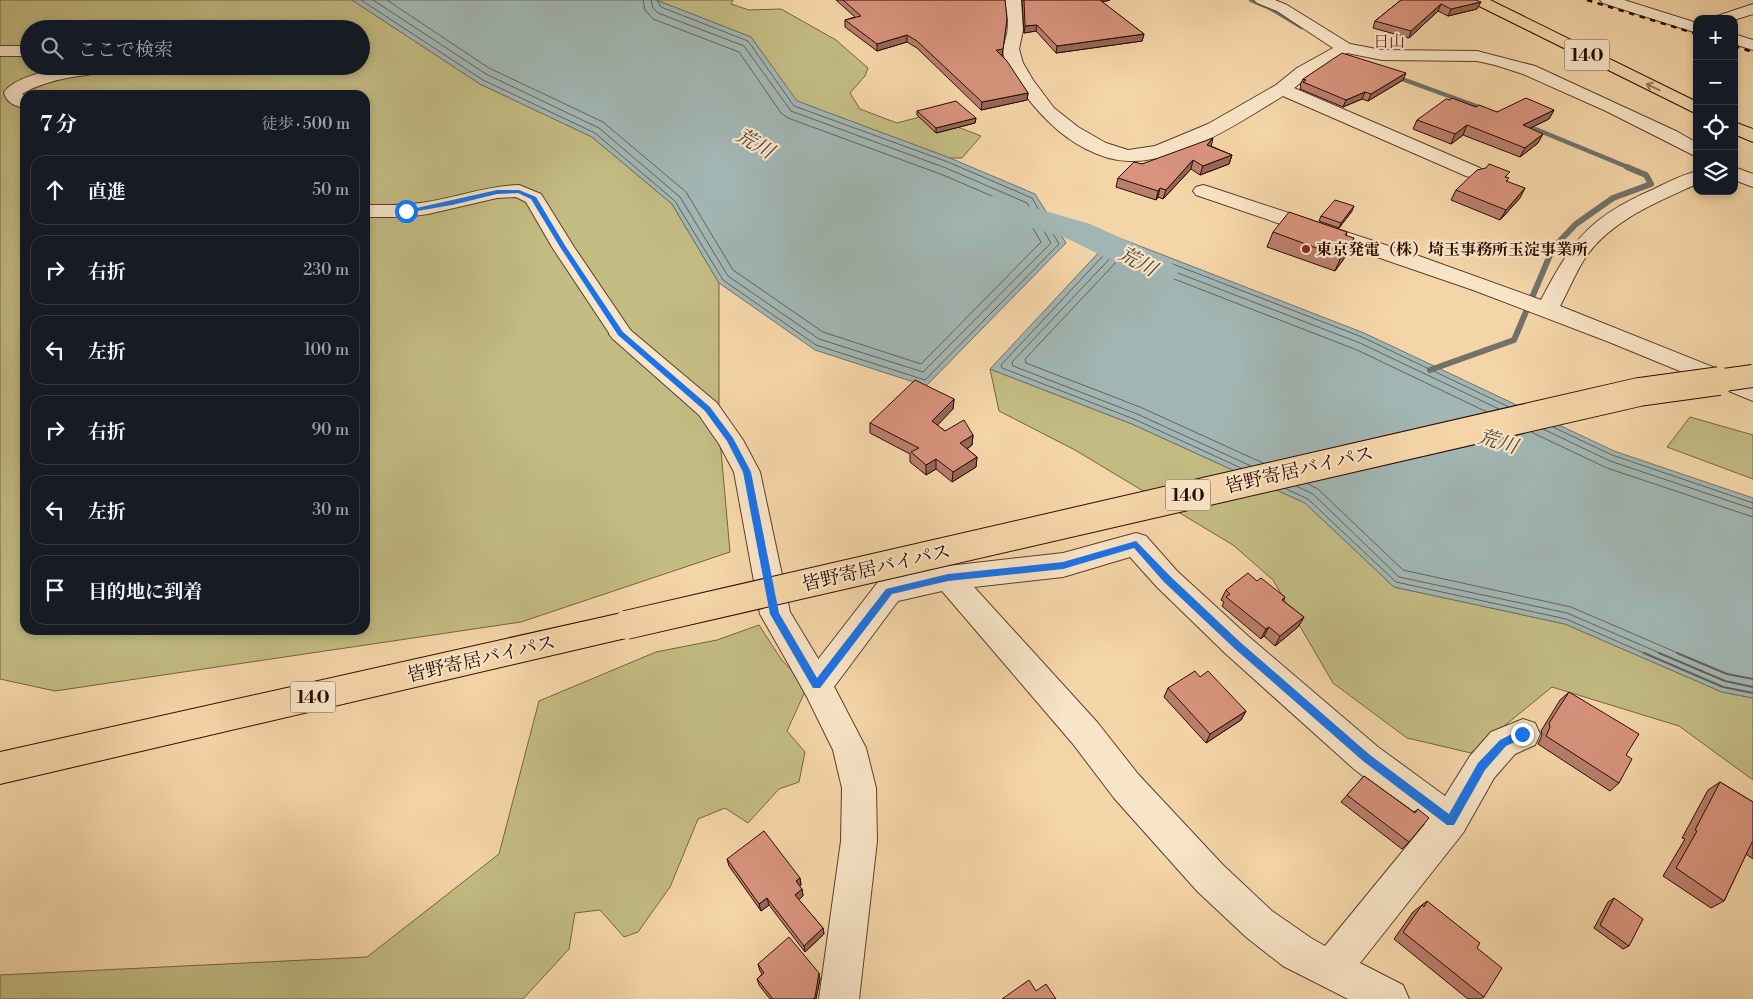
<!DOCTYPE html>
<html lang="ja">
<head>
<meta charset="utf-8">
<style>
	body { margin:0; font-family:"Libre Bodoni","Noto Serif JP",serif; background:#242831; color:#f1f3f6 }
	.controls { position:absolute; right:15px; top:15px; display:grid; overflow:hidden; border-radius:10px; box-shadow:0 2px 8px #0003 }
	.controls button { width:45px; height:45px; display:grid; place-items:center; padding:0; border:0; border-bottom:1px solid #363941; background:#171b24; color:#f1f3f6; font:25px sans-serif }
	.stop { position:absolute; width:15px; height:15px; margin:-11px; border:4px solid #1a73e8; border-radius:50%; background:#fff }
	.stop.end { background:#1a73e8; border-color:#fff; box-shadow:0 1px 5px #0008 }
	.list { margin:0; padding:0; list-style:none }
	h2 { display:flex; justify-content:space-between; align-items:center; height:65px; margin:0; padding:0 20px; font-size:21px }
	h2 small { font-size:16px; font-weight:400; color:#9ea1a6 }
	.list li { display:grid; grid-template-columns:32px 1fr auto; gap:15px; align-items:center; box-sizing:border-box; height:70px; margin:0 10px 10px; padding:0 10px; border:1px solid #363941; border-radius:15px }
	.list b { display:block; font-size:19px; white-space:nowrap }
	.list em { font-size:16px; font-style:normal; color:#9ea1a6 }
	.icon { flex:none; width:28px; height:28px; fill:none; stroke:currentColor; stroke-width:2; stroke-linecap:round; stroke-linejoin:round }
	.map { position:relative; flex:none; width:1753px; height:999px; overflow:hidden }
	.search { position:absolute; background:#171b24; box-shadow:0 2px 8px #0003; left:20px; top:20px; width:350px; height:55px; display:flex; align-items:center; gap:12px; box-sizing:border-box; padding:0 18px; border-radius:28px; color:#9ea1a6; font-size:19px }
	.panel { position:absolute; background:#171b24; box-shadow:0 2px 8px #0003; left:20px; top:90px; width:350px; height:545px; border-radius:15px }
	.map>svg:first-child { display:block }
	.green { fill:#c2bb82; stroke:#776341; fill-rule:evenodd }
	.water { fill:#a1b6b3; stroke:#72726b }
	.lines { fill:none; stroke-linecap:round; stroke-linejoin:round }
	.shore-far1 { stroke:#66605a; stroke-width:1 }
	.shore { stroke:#66605a; stroke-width:2 }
	.stream-far1 { stroke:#72726b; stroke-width:4.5 }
	.stream { stroke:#72726b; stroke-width:6 }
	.river { fill:#a1b6b3; fill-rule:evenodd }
	.minor-casing { stroke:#5e3e2a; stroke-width:2 }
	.tertiary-casing { stroke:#5e3e2a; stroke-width:2 }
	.trunk-casing { stroke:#2c0b00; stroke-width:2 }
	.minor { fill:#f8e4c6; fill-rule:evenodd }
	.tertiary { fill:#f8e4c6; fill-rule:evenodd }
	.trunk { fill:#f4d5a7; fill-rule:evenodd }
	.rail { stroke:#2c0b00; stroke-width:2.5; stroke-dasharray:5.5 5.5; stroke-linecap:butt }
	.trunk-bridge-far1-casing { stroke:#2c0b00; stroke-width:24; stroke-linecap:butt }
	.trunk-bridge-casing { stroke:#2c0b00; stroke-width:30; stroke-linecap:butt }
	.trunk-bridge-far1 { stroke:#f4d5a7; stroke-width:22 }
	.trunk-bridge { stroke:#f4d5a7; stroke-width:28 }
	.wall { fill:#b97e6c; stroke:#2c0b00 }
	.shaded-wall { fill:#966758; stroke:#2c0b00 }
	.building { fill:#d7937d; stroke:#2c0b00 }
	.oneway { stroke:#9a7a5c }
	.route { fill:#1a73e8 }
	.poi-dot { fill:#8f2418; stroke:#f8e4c6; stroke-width:2 }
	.labels { text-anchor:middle; stroke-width:4.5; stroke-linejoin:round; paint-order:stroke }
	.far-neighbourhood-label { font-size:16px; fill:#7a1f14; stroke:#f8e4c6 }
	.far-poi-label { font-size:16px; font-weight:bold; fill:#2c0b00; stroke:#f8e4c6; text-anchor:start }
	.shield { fill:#f8e4c6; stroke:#694c3b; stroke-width:1 }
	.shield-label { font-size:18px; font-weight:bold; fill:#2c0b00 }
	.street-label { font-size:19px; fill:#2c0b00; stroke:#f8e4c6 }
	.water-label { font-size:20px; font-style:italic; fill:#55473f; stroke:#f8e4c6 }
</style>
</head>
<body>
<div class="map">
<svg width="1753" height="999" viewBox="0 0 1753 999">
	<rect width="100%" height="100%" fill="#f4d5a7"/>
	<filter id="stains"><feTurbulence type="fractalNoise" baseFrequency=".004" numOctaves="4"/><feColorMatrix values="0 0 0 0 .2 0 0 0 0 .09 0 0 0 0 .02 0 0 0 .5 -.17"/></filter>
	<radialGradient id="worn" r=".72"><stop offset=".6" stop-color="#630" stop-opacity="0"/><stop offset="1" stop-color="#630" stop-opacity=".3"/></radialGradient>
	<path class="green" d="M0 0H352L480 84 592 137 672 204 719 283V428L730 552 521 622 55 691 0 679ZM29 29H361V66H29ZM25 95H365V630H25Z
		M656 0H733L731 4 749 10 781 9 836 40 868 68 865 76 850 93 860 109 897 123 927 115 981 136 962 158H950L796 101 751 37Z
		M990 369 1132 424 1305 503 1394 587 1565 624 1722 692 1753 698V780L1679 726 1552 687 1471 753 1407 738 1333 683 1273 580 1233 545 1075 450 999 411Z
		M1690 417 1753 435V479L1667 447Z
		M759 625 781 659 807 687 787 731 805 752 799 782 779 789 748 823 725 808 698 819 670 887 638 932 624 937 600 910 575 913 569 949 523 999H0V975L367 957 499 854 539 701 656 652 717 640Z"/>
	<path class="water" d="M352 0H656L751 37 797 101 950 158 1035 194 1066 243 926 386 815 350 719 283 672 204 592 137 480 84Z
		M1114 236 1364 333 1614 451 1753 498V698L1722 692 1565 624 1394 587 1305 503 1132 424 990 369Z"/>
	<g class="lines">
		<path class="shore-far1" d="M361 0 483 80 595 133 675 201 723 280 816 345 925 380 1059 244 1032 198 948 162 794 106 748 41 661 7 657 0
			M373 0 486 74 599 128 680 197 728 276 819 339 923 372 1051 243 1027 203 946 168 791 111 744 46 658 13 653 8 651 0
			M387 0 489 68 603 122 686 192 733 270 823 332 921 364 1041 242 1022 209 943 175 788 118 781 113 739 52 653 19 645 10 643 0
			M1553 427 1612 455 1753 503
			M1543 429 1610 461 1753 509
			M1531 432 1607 468 1753 517
			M1263 463 1140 407 1026 363 1025 359 1120 258 1357 350 1487 412
			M1251 466 1137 414 1013 366 1012 362 1118 250 1360 343 1499 409
			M1241 468 1134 419 1002 368 1001 365 1116 242 1362 337 1509 407
			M1308 484 1318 489 1403 570 1571 607 1680 654
			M1296 486 1313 494 1399 577 1567 613 1662 654
			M1286 489 1308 499 1396 582 1566 619 1646 654"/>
		<path class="shore" d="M1644 653 1723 687 1753 693
			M1659 653 1725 681 1753 687
			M1677 653 1727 674 1753 679"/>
		<path class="stream-far1" d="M1251 0 1270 8 1302 27
			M1394 76 1487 110
			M1523 124 1630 168"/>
		<path class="stream" d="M1430 370 1514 340 1553 248 1576 224 1613 198 1651 184 1646 175 1627 167"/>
		<path class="river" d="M993 196 1090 224 1165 258 1173 264 1178 272 1173 280C1159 283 1151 282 1139 274L1066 238 981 213 976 206 981 199Z"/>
		<g class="minor-casing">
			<path id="minor" d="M1005 0H1021L1023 30 1019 49 1023 63 1033 80 1054 108 1078 127 1106 143 1128 150 1155 146 1208 124 1276 85 1297 68 1333 48 1277 11 1257 3 1254 0H1275L1287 5 1350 44 1382 50 1477 51 1535 66 1678 132 1697 143V157L1606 111 1523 74 1495 65 1477 61 1382 60 1347 53 1309 76 1294 88 1480 168 1483 172 1480 176 1473 178 1466 176 1283 96C1240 122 1182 162 1130 161 1101 161 1069 142 1049 122 1033 107 1010 78 1004 56 1002 48 1005 43 1007 34 1009 23 1007 11 1005 0Z
				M1600 0H1624L1697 23V33L1603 3Z
				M1753 4V14L1734 20V19H1715L1717 16Z
				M1734 34 1753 40V50L1734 44Z
				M0 46H29V56H0Z
				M73 66H122L120 70 114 71C82 76 51 77 22 94L25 96V108C15 106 6 103 4 92 16 76 54 69 73 66Z
				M1734 167 1753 174V187L1734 180Z
				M1697 171V184C1657 202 1614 219 1587 255 1576 271 1569 290 1560 306L1753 383V401L1609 342 1473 290 1196 195 1193 191 1196 187 1203 185 1210 187 1419 256 1541 300C1573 239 1590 217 1654 189 1668 182 1682 175 1697 171Z
				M519 185 541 194 574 247 633 334 629 339 621 342 613 339 552 247 526 202 516 197 497 198 428 214 406 217H365V205C386 205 407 206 427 202 458 197 487 186 519 185Z
				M1136 533 1146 536 1177 571 1248 636 1378 747 1445 796 1470 756 1491 732 1523 719 1535 723 1540 734 1535 745 1515 754 1494 778 1463 833 1360 963 1403 985 1409 999H1348L1283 966 1246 937 1197 891 1114 798 1073 744 942 591 898 601 828 695 817 699 806 695 801 685 806 675 878 582 948 566 1063 553ZM1130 557 1157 587 1226 654 1354 769 1425 824 1325 946 1311 938 1272 911 1223 865 1138 774 1097 722 974 587 1063 577Z"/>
		</g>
		<g class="tertiary-casing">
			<path id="tertiary" d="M621 326 629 329 717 403 743 440 760 472 790 612 828 675 866 748 876 788 877 841 859 999H819L841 841 842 788 833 750 806 695 760 614 734 472 719 444 699 415 613 339 609 334 613 329Z"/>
		</g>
		<g class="trunk-casing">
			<path id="trunk" d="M1470 0H1490L1697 102V114L1473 3Z
				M1734 122 1753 129V142L1734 134Z
				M626 612 637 616 641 625 637 634 626 638 0 784V752Z"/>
		</g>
		<use href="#minor" class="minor"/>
		<use href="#tertiary" class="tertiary"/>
		<use href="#trunk" class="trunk"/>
		<path class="rail" d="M1587 0 1697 34
			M1734 46 1753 52"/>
		<g class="trunk-bridge-far1-casing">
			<path id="trunk-bridge-far1" d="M1710 382 1753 376"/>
		</g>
		<g class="trunk-bridge-casing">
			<path id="trunk-bridge" d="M626 625 1639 392 1719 381"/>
		</g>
		<use href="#trunk-bridge-far1" class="trunk-bridge-far1"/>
		<use href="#trunk-bridge" class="trunk-bridge"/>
	</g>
	<path class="wall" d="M836 0H1005L1002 56 1028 93 1027 100 981 110 917 48 907 42 877 51 845 27V20L855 17Z
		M1022 0H1110L1102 2 1144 34 1142 41 1056 53 1036 31 1024 33Z
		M1401 0H1476L1477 9 1448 16 1438 11 1409 38 1373 28 1375 21Z
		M1303 79 1403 80 1368 101 1362 99 1343 107 1300 89 1301 86 1300 85Z
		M1450 100 1497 112 1554 110 1549 119 1530 128 1538 143 1520 157 1463 135 1451 144 1413 129 1417 120Z
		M917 111 976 118 975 123 936 133 917 115Z
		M1211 146 1232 155 1229 164 1200 175 1191 169 1163 199 1158 197 1156 200 1116 187 1118 178 1142 164Z
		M1507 177V182L1520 198 1500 220 1451 200 1456 190Z
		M1352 211 1339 228 1319 221 1321 216Z
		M1273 232H1347L1346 236 1348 253 1335 271 1267 247Z
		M954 399 953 409 937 425 945 431 973 435 972 445 967 449 977 457 976 467 952 482 936 469 926 475 910 462V454L870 433V423Z
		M1257 581 1285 597 1283 601 1304 617 1298 627 1275 646 1264 636 1261 639 1222 606 1224 602 1221 600 1226 590Z
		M1200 677 1246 711 1241 720 1206 743 1164 697 1168 688Z
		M1569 692 1626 755 1619 783 1610 791 1538 744 1542 735 1541 731 1560 700Z
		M1364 776 1414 812 1418 809 1409 842 1402 849 1341 802Z
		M1720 782 1753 802V859L1746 854 1724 901 1711 908 1663 876 1685 839 1682 838 1708 790Z
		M727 859 800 878 801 885 799 886 802 889 803 896 798 899 823 928 824 934 805 952 769 905 761 911 729 866Z
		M1614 898 1629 946 1623 949 1594 928 1608 902Z
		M1427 901 1477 948 1484 997 1481 999H1468L1394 939 1413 912Z
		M758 964 820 979 816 999H770L759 985 757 979 762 974 760 971Z"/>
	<path class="shaded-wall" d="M1096 0H1110L1095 4Z
		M1481 2 1477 9 1448 16 1451 9Z
		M1441 4 1438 11 1409 38 1411 31Z
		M1007 19 1002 56 996 50Z
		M1037 25 1036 31 1024 33 1025 26Z
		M1144 34 1142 41 1056 53 1057 46Z
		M907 35V42L877 51V44Z
		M1406 73 1403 80 1368 101 1371 94Z
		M1365 92 1362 99 1343 107 1346 100Z
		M1028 93 1027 100 981 110 982 102Z
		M1554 110 1549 119 1518 134 1523 125Z
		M976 118 975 123 936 133V128Z
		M1467 125 1463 135 1451 144 1455 134Z
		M1543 134 1538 143 1520 157 1525 148Z
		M1213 138 1211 147 1207 145Z
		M1232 155 1229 164 1200 175 1203 166Z
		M1193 160 1191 169 1163 199 1166 190Z
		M1160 188 1158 197 1156 200 1158 191Z
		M1525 188 1520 198 1500 220 1506 210Z
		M1354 206 1352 211 1339 228 1341 223Z
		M1354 238 1348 253 1335 271 1341 257Z
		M954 399 953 409 932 431V421Z
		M973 435 972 445 959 454 960 443Z
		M977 457 976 467 952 482 953 472Z
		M936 459V469L926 475V465Z
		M1304 617 1298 627 1275 646 1280 636Z
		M1269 627 1264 636 1261 639 1266 629Z
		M1246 711 1241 720 1206 743 1210 734Z
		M800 878 801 885 797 888 796 881Z
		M802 889 803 896 796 902 795 895Z
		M767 898 769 905 761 911 759 904Z
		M823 928 824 934 805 952 804 946Z
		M819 973 820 979 816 999H813Z"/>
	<path class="building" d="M843 0H1005L1007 19 1003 49 996 50 1007 61 1028 93 982 102 917 41 907 35 877 44 845 20 861 16Z
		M1024 0H1100L1144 34 1057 46 1037 25 1025 26Z
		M1401 0H1476L1481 2 1451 9 1441 4 1411 31 1375 21Z
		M1342 53 1406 73 1371 94 1365 92 1346 100 1303 82 1306 80 1303 79Z
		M1452 98 1476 107 1479 105 1497 112 1526 98 1554 110 1523 125 1543 134 1525 148 1467 125 1455 134 1417 120 1446 99 1450 100Z
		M956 101 976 118 936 128 917 111Z
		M1213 138 1207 145 1232 155 1203 166 1193 160 1166 190 1160 188 1158 191 1118 178 1134 162 1142 164Z
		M1489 164 1510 172 1505 177 1509 178 1506 181 1525 188 1506 210 1456 190 1477 170 1486 168Z
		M1335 200 1354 206 1341 223 1321 216Z
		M1289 212 1347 232 1345 235 1354 238 1341 257 1273 232Z
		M915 380 954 399 932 421 945 431 964 420 973 435 960 443 977 457 953 472 936 459 926 465 911 452 919 448 870 423Z
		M1248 573 1257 581 1261 578 1285 597 1282 600 1304 617 1280 636 1269 627 1266 629 1226 597 1230 594 1226 590Z
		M1195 671 1200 677 1208 671 1246 711 1210 734 1168 688Z
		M1569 692 1639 734 1626 755 1632 759 1619 783 1546 736 1550 727 1549 723Z
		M1364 776 1415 813 1418 809 1429 818 1409 842 1347 795Z
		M1720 782 1753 802V843L1752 842 1724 901 1676 868 1697 831 1695 830Z
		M764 831 800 878 796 881 802 889 795 895 823 928 804 946 767 898 759 904 727 859Z
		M1614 898 1643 919 1629 946 1600 925Z
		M1427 901 1480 943 1477 948 1502 968 1484 997 1403 932 1422 905 1424 907Z
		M789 937 819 973 815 997 813 999H773L757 979 764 973 758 964Z
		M1029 980 1036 991 1046 984 1056 999H1002Z"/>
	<defs><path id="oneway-shaft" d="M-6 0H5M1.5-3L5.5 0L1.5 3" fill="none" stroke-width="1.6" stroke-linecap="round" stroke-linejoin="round" transform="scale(1.25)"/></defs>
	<use class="oneway" href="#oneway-shaft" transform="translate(1653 87) rotate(-154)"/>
	<path class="route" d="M497 190H519L536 197 566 247 623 332 710 407 733 438 751 472 779 613 817 678 886 589 948 574 1063 562 1136 541 1171 577 1240 642 1370 755 1449 814 1478 763 1500 740 1522 729 1526 731V737L1506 746 1485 770 1454 825H1447L1363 761 1234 648 1164 582 1134 548 1063 569 948 581 892 594 820 688H813L770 614 743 472 727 441 705 411 618 335 560 247 531 199 518 193 497 194 452 205 406 213 403 211Z"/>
	<circle class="poi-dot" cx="1306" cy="249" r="5"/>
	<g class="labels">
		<g class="far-neighbourhood-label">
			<text x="1389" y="47">日山</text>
		</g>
		<g class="far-poi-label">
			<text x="1316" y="255">東京発電（株）埼玉事務所玉淀事業所</text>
		</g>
		<g class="shield">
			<rect x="1564.5" y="39.5" width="45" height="31" rx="4"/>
			<rect x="1165.5" y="479.5" width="45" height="31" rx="4"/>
			<rect x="290.5" y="681.5" width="45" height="31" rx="4"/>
		</g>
		<g class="shield-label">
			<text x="1587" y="61">140</text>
			<text x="1188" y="501">140</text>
			<text x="313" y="703">140</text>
		</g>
		<g class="street-label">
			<text transform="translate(1299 469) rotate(-13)" y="7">皆野寄居バイパス</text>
			<text transform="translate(876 567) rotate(-13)" y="7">皆野寄居バイパス</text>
			<text transform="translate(481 658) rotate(-13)" y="7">皆野寄居バイパス</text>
		</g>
		<g class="water-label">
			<text transform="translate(755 143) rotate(30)" y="7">荒川</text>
			<text transform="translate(1138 261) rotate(29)" y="7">荒川</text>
			<text transform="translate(1498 441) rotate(17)" y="7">荒川</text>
		</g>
	</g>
	<rect width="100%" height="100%" filter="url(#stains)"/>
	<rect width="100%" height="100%" fill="url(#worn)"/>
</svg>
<div class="controls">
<button>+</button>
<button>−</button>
<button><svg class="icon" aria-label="locate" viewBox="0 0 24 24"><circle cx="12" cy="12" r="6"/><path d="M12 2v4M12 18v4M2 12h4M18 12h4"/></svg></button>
<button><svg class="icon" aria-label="layers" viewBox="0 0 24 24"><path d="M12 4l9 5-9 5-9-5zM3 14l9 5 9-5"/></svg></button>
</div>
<div class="stop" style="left:406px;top:211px"></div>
<div class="stop end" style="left:1522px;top:734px"></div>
<div class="search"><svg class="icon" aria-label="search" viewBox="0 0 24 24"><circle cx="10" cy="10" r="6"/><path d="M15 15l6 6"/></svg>ここで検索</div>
<section class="panel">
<h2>7 分<small>徒歩 · 500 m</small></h2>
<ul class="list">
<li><svg class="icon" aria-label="ahead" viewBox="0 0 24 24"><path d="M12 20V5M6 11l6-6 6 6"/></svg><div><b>直進</b></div><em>50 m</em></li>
<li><svg class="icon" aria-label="right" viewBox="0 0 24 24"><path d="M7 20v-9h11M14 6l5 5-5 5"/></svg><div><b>右折</b></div><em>230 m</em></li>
<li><svg class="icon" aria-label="left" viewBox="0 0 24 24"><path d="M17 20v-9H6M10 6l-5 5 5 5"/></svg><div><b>左折</b></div><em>100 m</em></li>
<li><svg class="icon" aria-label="right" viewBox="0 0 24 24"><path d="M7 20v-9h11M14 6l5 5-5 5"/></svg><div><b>右折</b></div><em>90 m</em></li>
<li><svg class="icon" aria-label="left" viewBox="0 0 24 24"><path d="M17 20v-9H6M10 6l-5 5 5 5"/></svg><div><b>左折</b></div><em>30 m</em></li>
<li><svg class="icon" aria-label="arrive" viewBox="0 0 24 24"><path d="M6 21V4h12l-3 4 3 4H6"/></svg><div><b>目的地に到着</b></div></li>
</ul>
</section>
</div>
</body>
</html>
